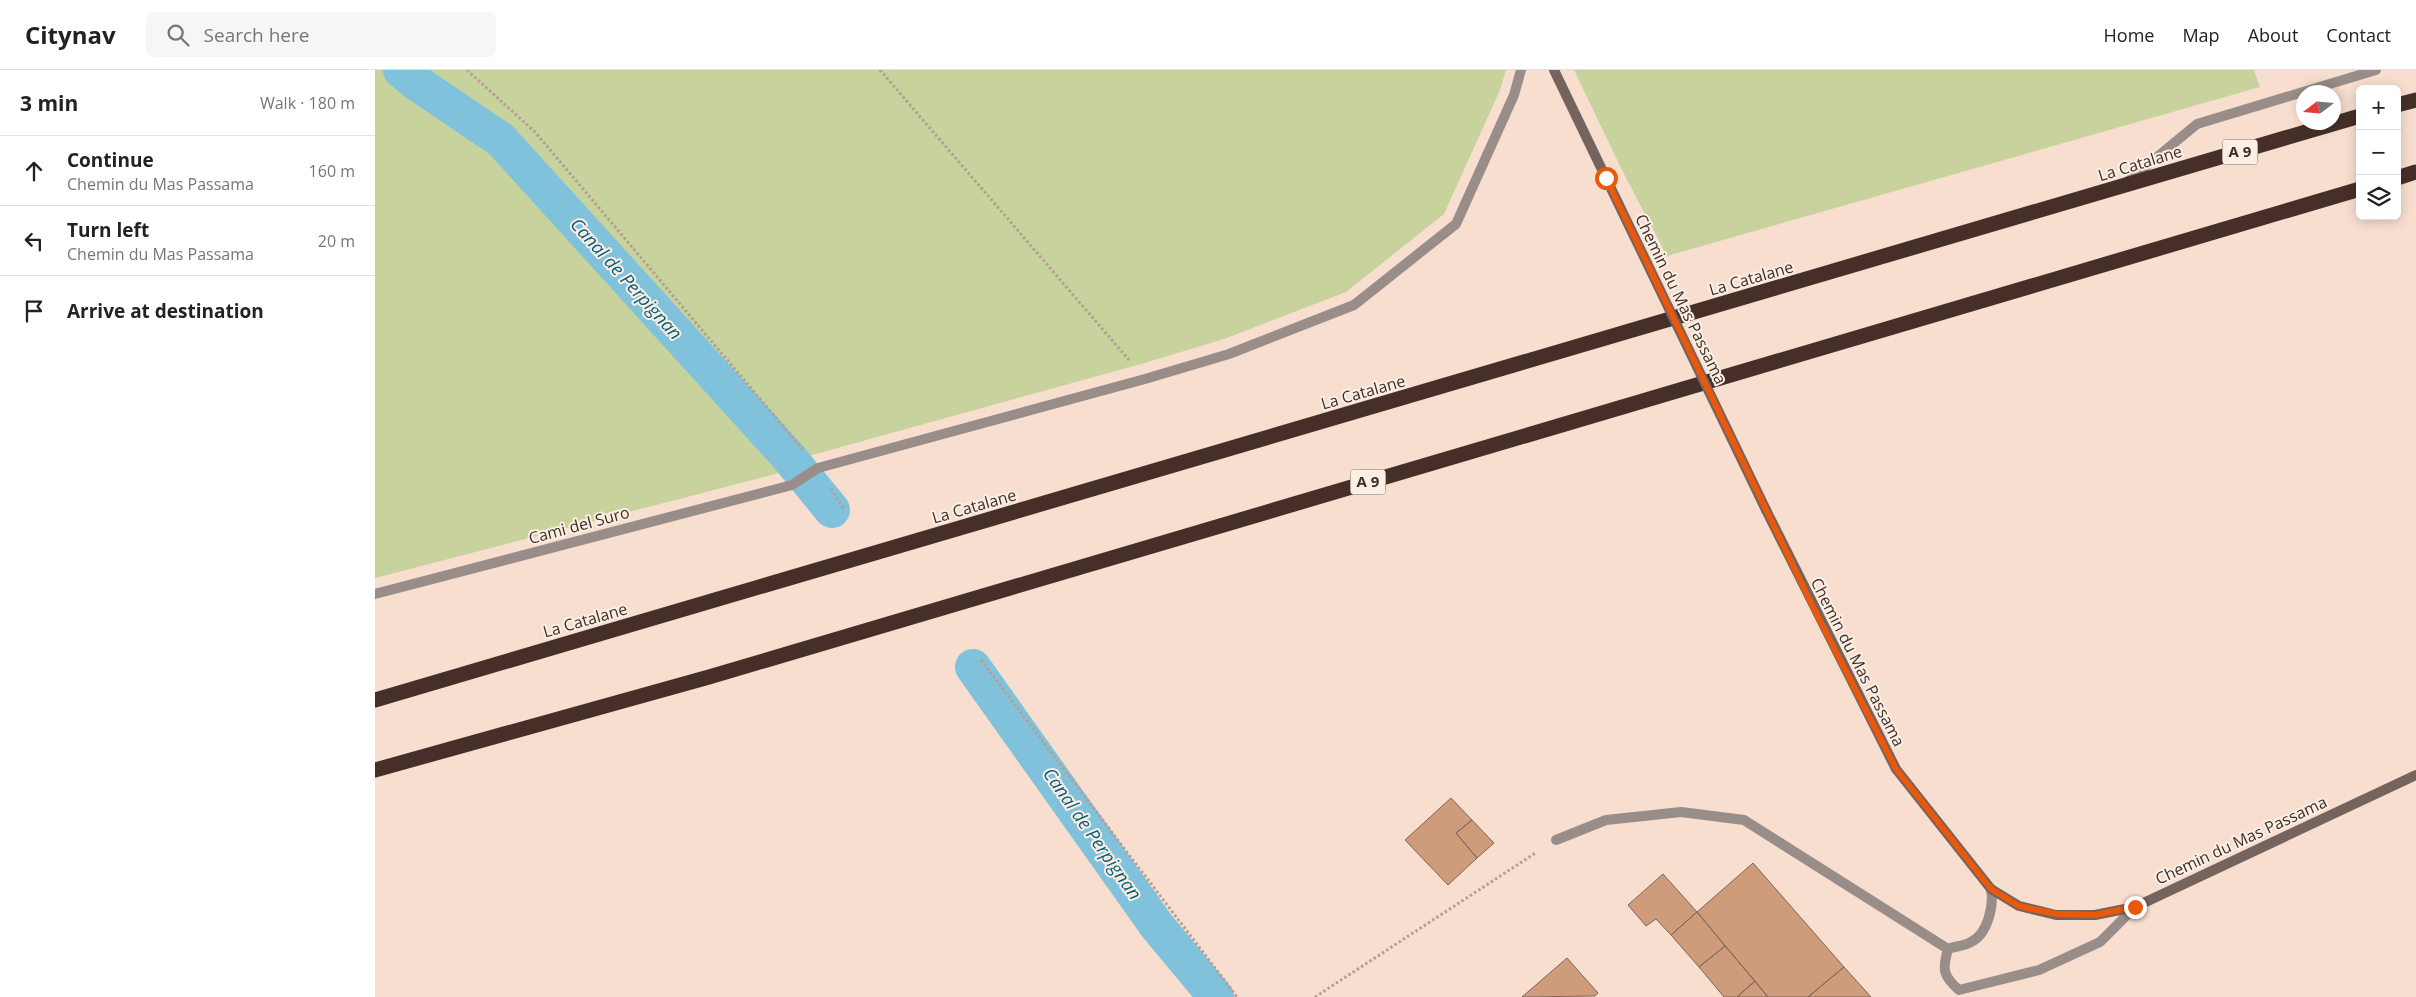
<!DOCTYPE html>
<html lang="en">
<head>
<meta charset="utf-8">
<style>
	body { margin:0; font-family:"Open Sans",sans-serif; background:#f6f6f6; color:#222 }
	.controls { position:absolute; right:15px; top:15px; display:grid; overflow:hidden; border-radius:8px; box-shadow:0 2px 12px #0003 }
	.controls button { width:45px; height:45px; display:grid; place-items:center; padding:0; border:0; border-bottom:1px solid #e0e0e0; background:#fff; color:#222; font:25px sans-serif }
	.compass { position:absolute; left:1921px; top:15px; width:45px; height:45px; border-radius:50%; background:#fff; box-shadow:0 2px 12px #0003; rotate:254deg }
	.stop { position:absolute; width:15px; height:15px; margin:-11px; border:4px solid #ea580c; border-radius:50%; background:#fff }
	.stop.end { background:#ea580c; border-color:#fff; box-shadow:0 1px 5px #0008 }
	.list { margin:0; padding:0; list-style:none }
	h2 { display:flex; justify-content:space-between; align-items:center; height:65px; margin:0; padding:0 20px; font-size:21px }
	h2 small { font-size:16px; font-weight:400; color:#767676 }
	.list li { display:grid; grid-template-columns:32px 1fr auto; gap:15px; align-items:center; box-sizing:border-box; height:70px; padding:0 20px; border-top:1px solid #e0e0e0 }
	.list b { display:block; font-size:19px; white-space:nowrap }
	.list p { margin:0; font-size:16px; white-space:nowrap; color:#767676 }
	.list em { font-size:16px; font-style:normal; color:#767676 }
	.icon { flex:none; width:28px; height:28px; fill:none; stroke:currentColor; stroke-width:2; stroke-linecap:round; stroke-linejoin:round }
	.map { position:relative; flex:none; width:2041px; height:927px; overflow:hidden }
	header { display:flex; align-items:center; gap:30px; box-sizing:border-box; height:70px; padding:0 25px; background:#fff; border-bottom:1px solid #e0e0e0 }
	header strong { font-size:24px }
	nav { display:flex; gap:28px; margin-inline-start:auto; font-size:18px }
	.search { width:350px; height:45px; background:#f6f6f6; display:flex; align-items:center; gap:12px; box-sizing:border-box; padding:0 18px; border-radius:8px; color:#767676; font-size:19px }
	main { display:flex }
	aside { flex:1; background:#fff }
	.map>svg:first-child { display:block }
	.green { fill:#c7d29c }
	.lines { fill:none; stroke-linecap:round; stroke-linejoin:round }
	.canal { stroke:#80c1db; stroke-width:36 }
	.building { fill:#cf9c7b; stroke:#7c675a }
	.path { stroke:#b39f94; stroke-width:3; stroke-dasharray:2.5 2.5; stroke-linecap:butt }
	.lane { stroke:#998d89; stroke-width:10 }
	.street { stroke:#998d89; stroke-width:10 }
	.secondary { stroke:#75645e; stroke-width:10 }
	.highway { stroke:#452f28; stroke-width:15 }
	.secondary-bridge { stroke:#75645e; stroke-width:10 }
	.route { stroke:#ea580c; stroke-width:6 }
	.labels { text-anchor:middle; stroke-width:4; stroke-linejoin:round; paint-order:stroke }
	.shield { fill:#fdeee4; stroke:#746a62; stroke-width:1 }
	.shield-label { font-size:15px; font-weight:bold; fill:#3a312b }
	.street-label { font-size:16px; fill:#3a312b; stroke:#fdeee4 }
	.water-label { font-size:18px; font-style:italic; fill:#04607a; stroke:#fdeee4 }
</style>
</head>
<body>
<header>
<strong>Citynav</strong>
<div class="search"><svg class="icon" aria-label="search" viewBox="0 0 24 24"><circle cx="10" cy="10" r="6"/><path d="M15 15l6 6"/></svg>Search here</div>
<nav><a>Home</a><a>Map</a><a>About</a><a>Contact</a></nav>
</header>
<main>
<aside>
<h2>3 min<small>Walk · 180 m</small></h2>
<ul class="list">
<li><svg class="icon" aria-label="ahead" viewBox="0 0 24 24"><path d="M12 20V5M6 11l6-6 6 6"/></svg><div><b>Continue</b><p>Chemin du Mas Passama</p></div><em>160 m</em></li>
<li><svg class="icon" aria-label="left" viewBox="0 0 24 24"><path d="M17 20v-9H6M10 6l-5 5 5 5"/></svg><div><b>Turn left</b><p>Chemin du Mas Passama</p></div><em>20 m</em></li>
<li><svg class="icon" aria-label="arrive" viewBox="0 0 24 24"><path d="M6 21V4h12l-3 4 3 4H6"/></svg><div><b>Arrive at destination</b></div></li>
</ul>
</aside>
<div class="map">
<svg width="2041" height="927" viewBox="0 0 2041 927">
	<rect width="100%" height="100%" fill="#f7decf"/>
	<path class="green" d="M0 0H1131L1125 20 1069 144 971 222 849 269 766 294 437 385 408 402 0 508Z
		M1199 0H1879L1885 17 1292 186 1247 100Z"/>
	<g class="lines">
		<path class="canal" d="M26 0 39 11 126 70 412 385 457 440
			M598 597 782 856 841 927"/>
	</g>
	<path class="building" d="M1076 728 1097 750 1081 763 1102 788 1073 815 1030 770Z
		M1097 750 1119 773 1102 788 1081 763Z
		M1378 793 1469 897 1433 927H1393L1322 842Z
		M1288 804 1322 842 1296 865 1281 849 1271 856 1253 835Z
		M1322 842 1350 876 1324 897 1296 865Z
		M1350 876 1380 911 1362 927H1349L1324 897Z
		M1192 888 1223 923 1220 926 1147 927Z
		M1469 897 1496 927H1433Z
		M1380 911 1393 927H1362Z"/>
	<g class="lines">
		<path class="path" d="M92 0 160 62 429 381
			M505 0 754 290
			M456 419 469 439
			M606 590 862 927
			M940 927 1162 782"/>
		<path class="lane" d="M1753 111 1822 54 2001 0"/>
		<path class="street" d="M0 524 417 415 443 398 770 309 854 284 979 235 1081 154 1139 25 1146 0
			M1181 770 1231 750 1306 742 1369 750 1573 879
			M1616 819C1619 835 1613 864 1596 872 1590 876 1580 876 1573 879 1567 900 1568 906 1584 920L1664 900 1725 872 1760 837"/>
		<path class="secondary" d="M1179 0 1231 108
			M1391 440 1521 699 1616 819 1644 836 1681 845H1720L1760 837 2041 705"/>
		<path class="highway" d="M2022 35 2041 30
			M2022 108 2041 102
			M0 630 1985 46
			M0 700 334 607 1985 119"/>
		<path class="secondary-bridge" d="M1231 108 1391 440"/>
	</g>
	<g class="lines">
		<path class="route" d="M1231 108 1438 537 1521 699 1616 819 1644 836 1681 844 1720 845 1760 837"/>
	</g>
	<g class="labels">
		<g class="shield">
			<rect x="1847.5" y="69.5" width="35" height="25" rx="4"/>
			<rect x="975.5" y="399.5" width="35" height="25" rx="4"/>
		</g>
		<g class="shield-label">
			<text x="1865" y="87">A 9</text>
			<text x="993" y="417">A 9</text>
		</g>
		<g class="street-label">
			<text transform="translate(1765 93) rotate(-17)" y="6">La Catalane</text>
			<text transform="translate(1376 208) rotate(-16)" y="6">La Catalane</text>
			<text transform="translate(1306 229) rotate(64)" y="6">Chemin du Mas Passama</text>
			<text transform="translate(988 322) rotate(-16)" y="6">La Catalane</text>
			<text transform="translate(599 436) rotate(-16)" y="6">La Catalane</text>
			<text transform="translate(204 455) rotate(-15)" y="6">Cami del Suro</text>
			<text transform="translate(210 550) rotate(-16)" y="6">La Catalane</text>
			<text transform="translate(1483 592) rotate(63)" y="6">Chemin du Mas Passama</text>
			<text transform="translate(1866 770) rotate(-25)" y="6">Chemin du Mas Passama</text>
		</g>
		<g class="water-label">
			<text transform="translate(251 209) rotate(48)" y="6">Canal de Perpignan</text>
			<text transform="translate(717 764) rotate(55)" y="6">Canal de Perpignan</text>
		</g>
	</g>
</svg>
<div class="controls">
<button>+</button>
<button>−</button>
<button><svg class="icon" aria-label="layers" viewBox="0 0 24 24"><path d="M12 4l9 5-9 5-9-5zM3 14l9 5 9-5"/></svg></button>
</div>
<svg class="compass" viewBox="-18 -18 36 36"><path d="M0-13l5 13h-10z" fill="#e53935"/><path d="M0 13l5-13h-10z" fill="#767676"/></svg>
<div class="stop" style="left:1231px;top:108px"></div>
<div class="stop end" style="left:1760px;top:837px"></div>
</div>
</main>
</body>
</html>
